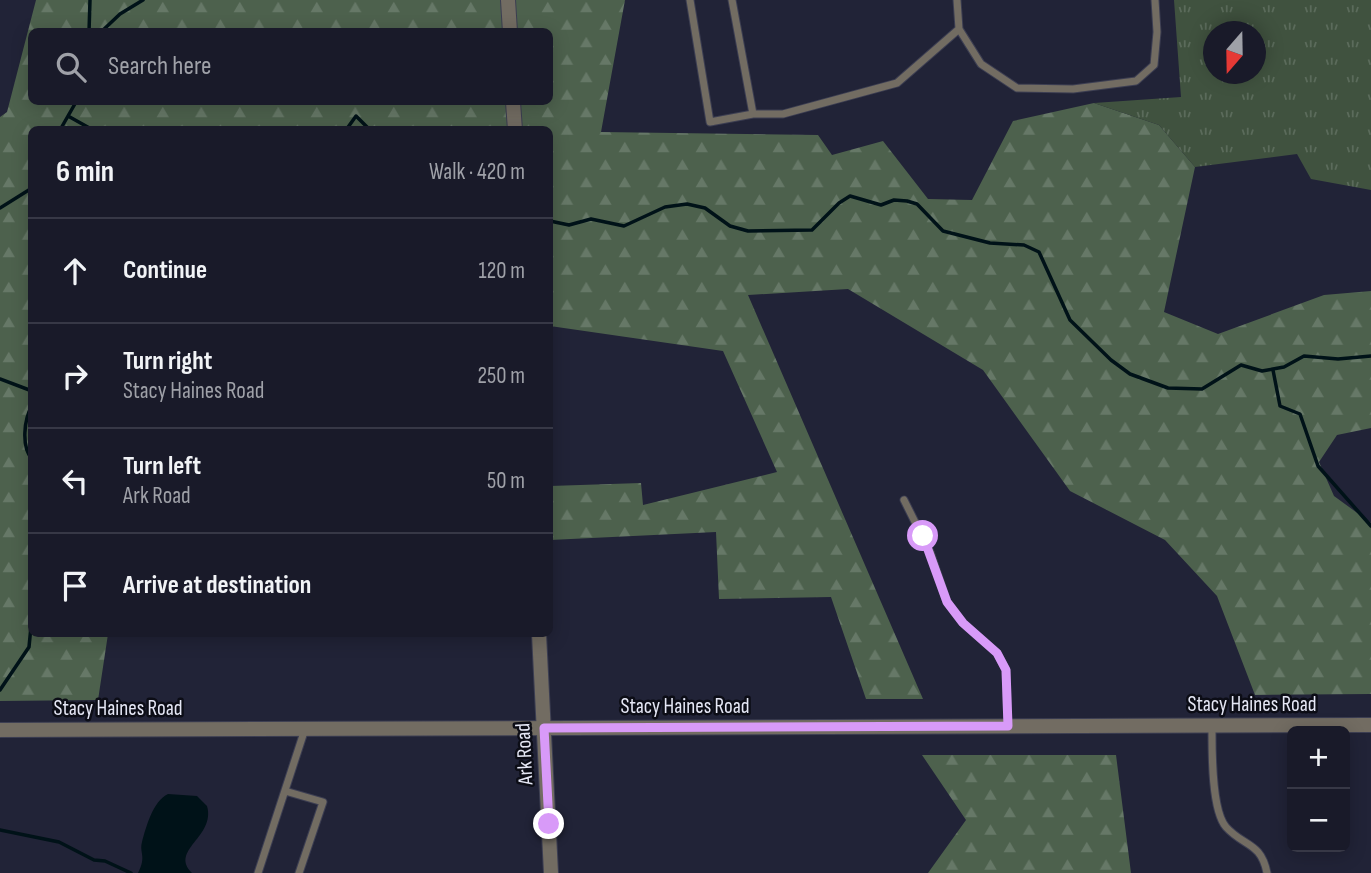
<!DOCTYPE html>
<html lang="en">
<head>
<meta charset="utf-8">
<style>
	body { margin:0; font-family:"Sofia Sans Condensed",sans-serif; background:#262735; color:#f1f3f6 }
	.controls { position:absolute; right:21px; bottom:21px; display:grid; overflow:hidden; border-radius:10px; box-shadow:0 4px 18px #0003 }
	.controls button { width:63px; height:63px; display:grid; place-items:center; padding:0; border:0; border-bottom:2px solid #373846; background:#191a29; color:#f1f3f6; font:35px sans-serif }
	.compass { position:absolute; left:1203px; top:21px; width:63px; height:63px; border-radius:50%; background:#191a29; box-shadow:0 4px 18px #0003; rotate:200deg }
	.stop { position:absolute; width:21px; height:21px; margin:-16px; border:5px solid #d89af8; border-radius:50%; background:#fff }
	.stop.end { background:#d89af8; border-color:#fff; box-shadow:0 2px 7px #0008 }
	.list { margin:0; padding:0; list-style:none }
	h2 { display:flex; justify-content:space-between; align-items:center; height:91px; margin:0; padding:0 28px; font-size:30px }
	h2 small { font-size:23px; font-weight:400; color:#9fa1a8 }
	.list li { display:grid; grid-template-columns:46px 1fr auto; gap:21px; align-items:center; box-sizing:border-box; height:105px; padding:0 28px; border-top:2px solid #373846 }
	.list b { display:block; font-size:26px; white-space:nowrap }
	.list p { margin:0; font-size:23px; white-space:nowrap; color:#9fa1a8 }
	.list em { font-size:23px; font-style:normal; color:#9fa1a8 }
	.icon { flex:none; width:38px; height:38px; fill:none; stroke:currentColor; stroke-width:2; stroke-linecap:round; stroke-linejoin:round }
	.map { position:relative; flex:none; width:1371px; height:873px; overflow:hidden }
	.search { position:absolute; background:#191a29; box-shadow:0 4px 18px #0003; left:28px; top:28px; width:525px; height:77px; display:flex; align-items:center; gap:18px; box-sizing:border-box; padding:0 24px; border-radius:10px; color:#9fa1a8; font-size:26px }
	.panel { position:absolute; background:#191a29; box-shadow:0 4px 18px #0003; left:28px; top:126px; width:525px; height:511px; border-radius:10px }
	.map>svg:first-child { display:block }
	.forest { fill:url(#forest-firs); fill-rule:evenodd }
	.park { fill:url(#park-tufts); fill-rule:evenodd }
	.water { fill:#001218 }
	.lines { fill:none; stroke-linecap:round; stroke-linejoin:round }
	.stream { stroke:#001218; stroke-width:3.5 }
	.service-casing { stroke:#3c3e52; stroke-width:9 }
	.minor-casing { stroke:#3c3e52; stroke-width:16 }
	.tertiary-casing { stroke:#3c3e52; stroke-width:16 }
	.service { stroke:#726c62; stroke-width:7 }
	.minor { stroke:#726c62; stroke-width:14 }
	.tertiary { stroke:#726c62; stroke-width:14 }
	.route { stroke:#d89af8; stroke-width:9 }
	.labels { text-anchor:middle; stroke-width:5; stroke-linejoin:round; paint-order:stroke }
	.street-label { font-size:21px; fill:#e5e7f5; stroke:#0c0d16 }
</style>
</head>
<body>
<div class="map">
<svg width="1371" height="873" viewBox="0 0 1371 873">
	<defs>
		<pattern id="forest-firs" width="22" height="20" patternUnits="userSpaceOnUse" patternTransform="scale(1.75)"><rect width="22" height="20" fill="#4d614d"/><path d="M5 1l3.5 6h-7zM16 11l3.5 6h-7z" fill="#667867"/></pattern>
		<pattern id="park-tufts" width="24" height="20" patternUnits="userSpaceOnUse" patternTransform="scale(1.75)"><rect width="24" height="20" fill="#40523f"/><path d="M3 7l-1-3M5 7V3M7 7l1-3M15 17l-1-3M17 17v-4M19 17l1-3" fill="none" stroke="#5b6b5b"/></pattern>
	</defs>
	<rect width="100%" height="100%" fill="#212337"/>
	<path class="forest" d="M36 0H625L601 132 818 135 832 155 883 141 928 199 972 200 1013 121 1094 103 1159 125 1195 167 1164 312 1218 334 1324 295 1371 291V428L1337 435 1319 462 1334 496 1371 523V694L1255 695 1217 596 1165 540 1070 491 983 370 848 289 748 295 923 699H866L831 597 719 599 716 532 550 540V486L641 483 643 505 777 472 723 351 550 326V130H32V634H108L98 700 0 701V117L7 112ZM32 32H550V102H32Z
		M922 755H1116L1131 873H928L966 820Z"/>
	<path class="park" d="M1174 0H1371V190L1311 179 1297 154 1195 167 1159 125 1094 103 1181 97ZM1214 32H1256V74H1214Z"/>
	<path class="water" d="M168 794 197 796 207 806C216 837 169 850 192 873H138C147 856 139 853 142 842 146 827 153 801 168 794Z"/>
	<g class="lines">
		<path class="stream" d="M89 32 90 0
			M101 32 120 14 143 0
			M68 116 93 130
			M60 130 76 102
			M346 130 356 116 370 130
			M0 208 32 188
			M550 221 569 225 591 219 624 226 665 207 687 204 705 208 730 226 748 231 812 230 839 203 850 196 881 205 894 200 907 201 917 204 943 231 990 243 1024 245 1039 252 1070 320 1111 360 1130 374 1168 388 1202 389 1241 365 1262 371 1284 367 1304 356 1338 359 1371 356
			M1273 370 1280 406 1300 414 1318 466 1371 526
			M0 379 32 391
			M32 406C24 419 21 447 32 459
			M0 690 29 647 32 616
			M0 830 59 842 94 860 105 861 131 873"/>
		<g class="service-casing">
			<path id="service" d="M690 0 710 122 753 114
				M732 0 753 114H783L897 83 959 29 957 0
				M959 29 981 64 1017 88 1073 89 1136 81 1154 65 1157 32 1155 0
				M904 500 930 552 947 602 963 623 997 653 1006 670 1008 726
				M1212 726C1212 748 1211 810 1226 827 1244 847 1261 842 1267 873
				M285 791 323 802 299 873
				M258 873 305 729"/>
		</g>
		<g class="minor-casing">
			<path id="minor" d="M508 0 510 32
				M513 102 515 130
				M539 634 551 873"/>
		</g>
		<g class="tertiary-casing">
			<path id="tertiary" d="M0 730 1371 725"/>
		</g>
		<use href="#service" class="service"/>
		<use href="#minor" class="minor"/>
		<use href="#tertiary" class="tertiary"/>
	</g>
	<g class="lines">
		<path class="route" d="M549 824 544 728 1008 726 1006 670 997 653 963 623 947 602 923 536"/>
	</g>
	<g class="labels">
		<g class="street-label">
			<text x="1252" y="711">Stacy Haines Road</text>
			<text x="685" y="713">Stacy Haines Road</text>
			<text x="118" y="715">Stacy Haines Road</text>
			<text transform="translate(524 754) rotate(-93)" y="7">Ark Road</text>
		</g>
	</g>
</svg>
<div class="controls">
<button>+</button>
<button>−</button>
</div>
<svg class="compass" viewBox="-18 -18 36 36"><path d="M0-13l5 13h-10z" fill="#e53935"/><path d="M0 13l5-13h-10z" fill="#9fa1a8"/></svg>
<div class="stop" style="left:923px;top:536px"></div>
<div class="stop end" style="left:549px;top:824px"></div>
<div class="search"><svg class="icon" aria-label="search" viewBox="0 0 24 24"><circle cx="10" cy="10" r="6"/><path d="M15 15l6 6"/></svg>Search here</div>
<section class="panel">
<h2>6 min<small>Walk · 420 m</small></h2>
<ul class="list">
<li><svg class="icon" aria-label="ahead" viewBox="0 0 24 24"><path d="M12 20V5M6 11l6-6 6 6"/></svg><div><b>Continue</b></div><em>120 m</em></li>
<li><svg class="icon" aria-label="right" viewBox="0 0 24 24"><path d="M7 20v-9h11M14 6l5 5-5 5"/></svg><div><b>Turn right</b><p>Stacy Haines Road</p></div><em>250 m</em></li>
<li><svg class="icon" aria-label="left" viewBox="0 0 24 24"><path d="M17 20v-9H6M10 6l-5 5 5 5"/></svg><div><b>Turn left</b><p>Ark Road</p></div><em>50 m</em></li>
<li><svg class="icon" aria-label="arrive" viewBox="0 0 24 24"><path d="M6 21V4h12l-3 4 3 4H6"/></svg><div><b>Arrive at destination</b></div></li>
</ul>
</section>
</div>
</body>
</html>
